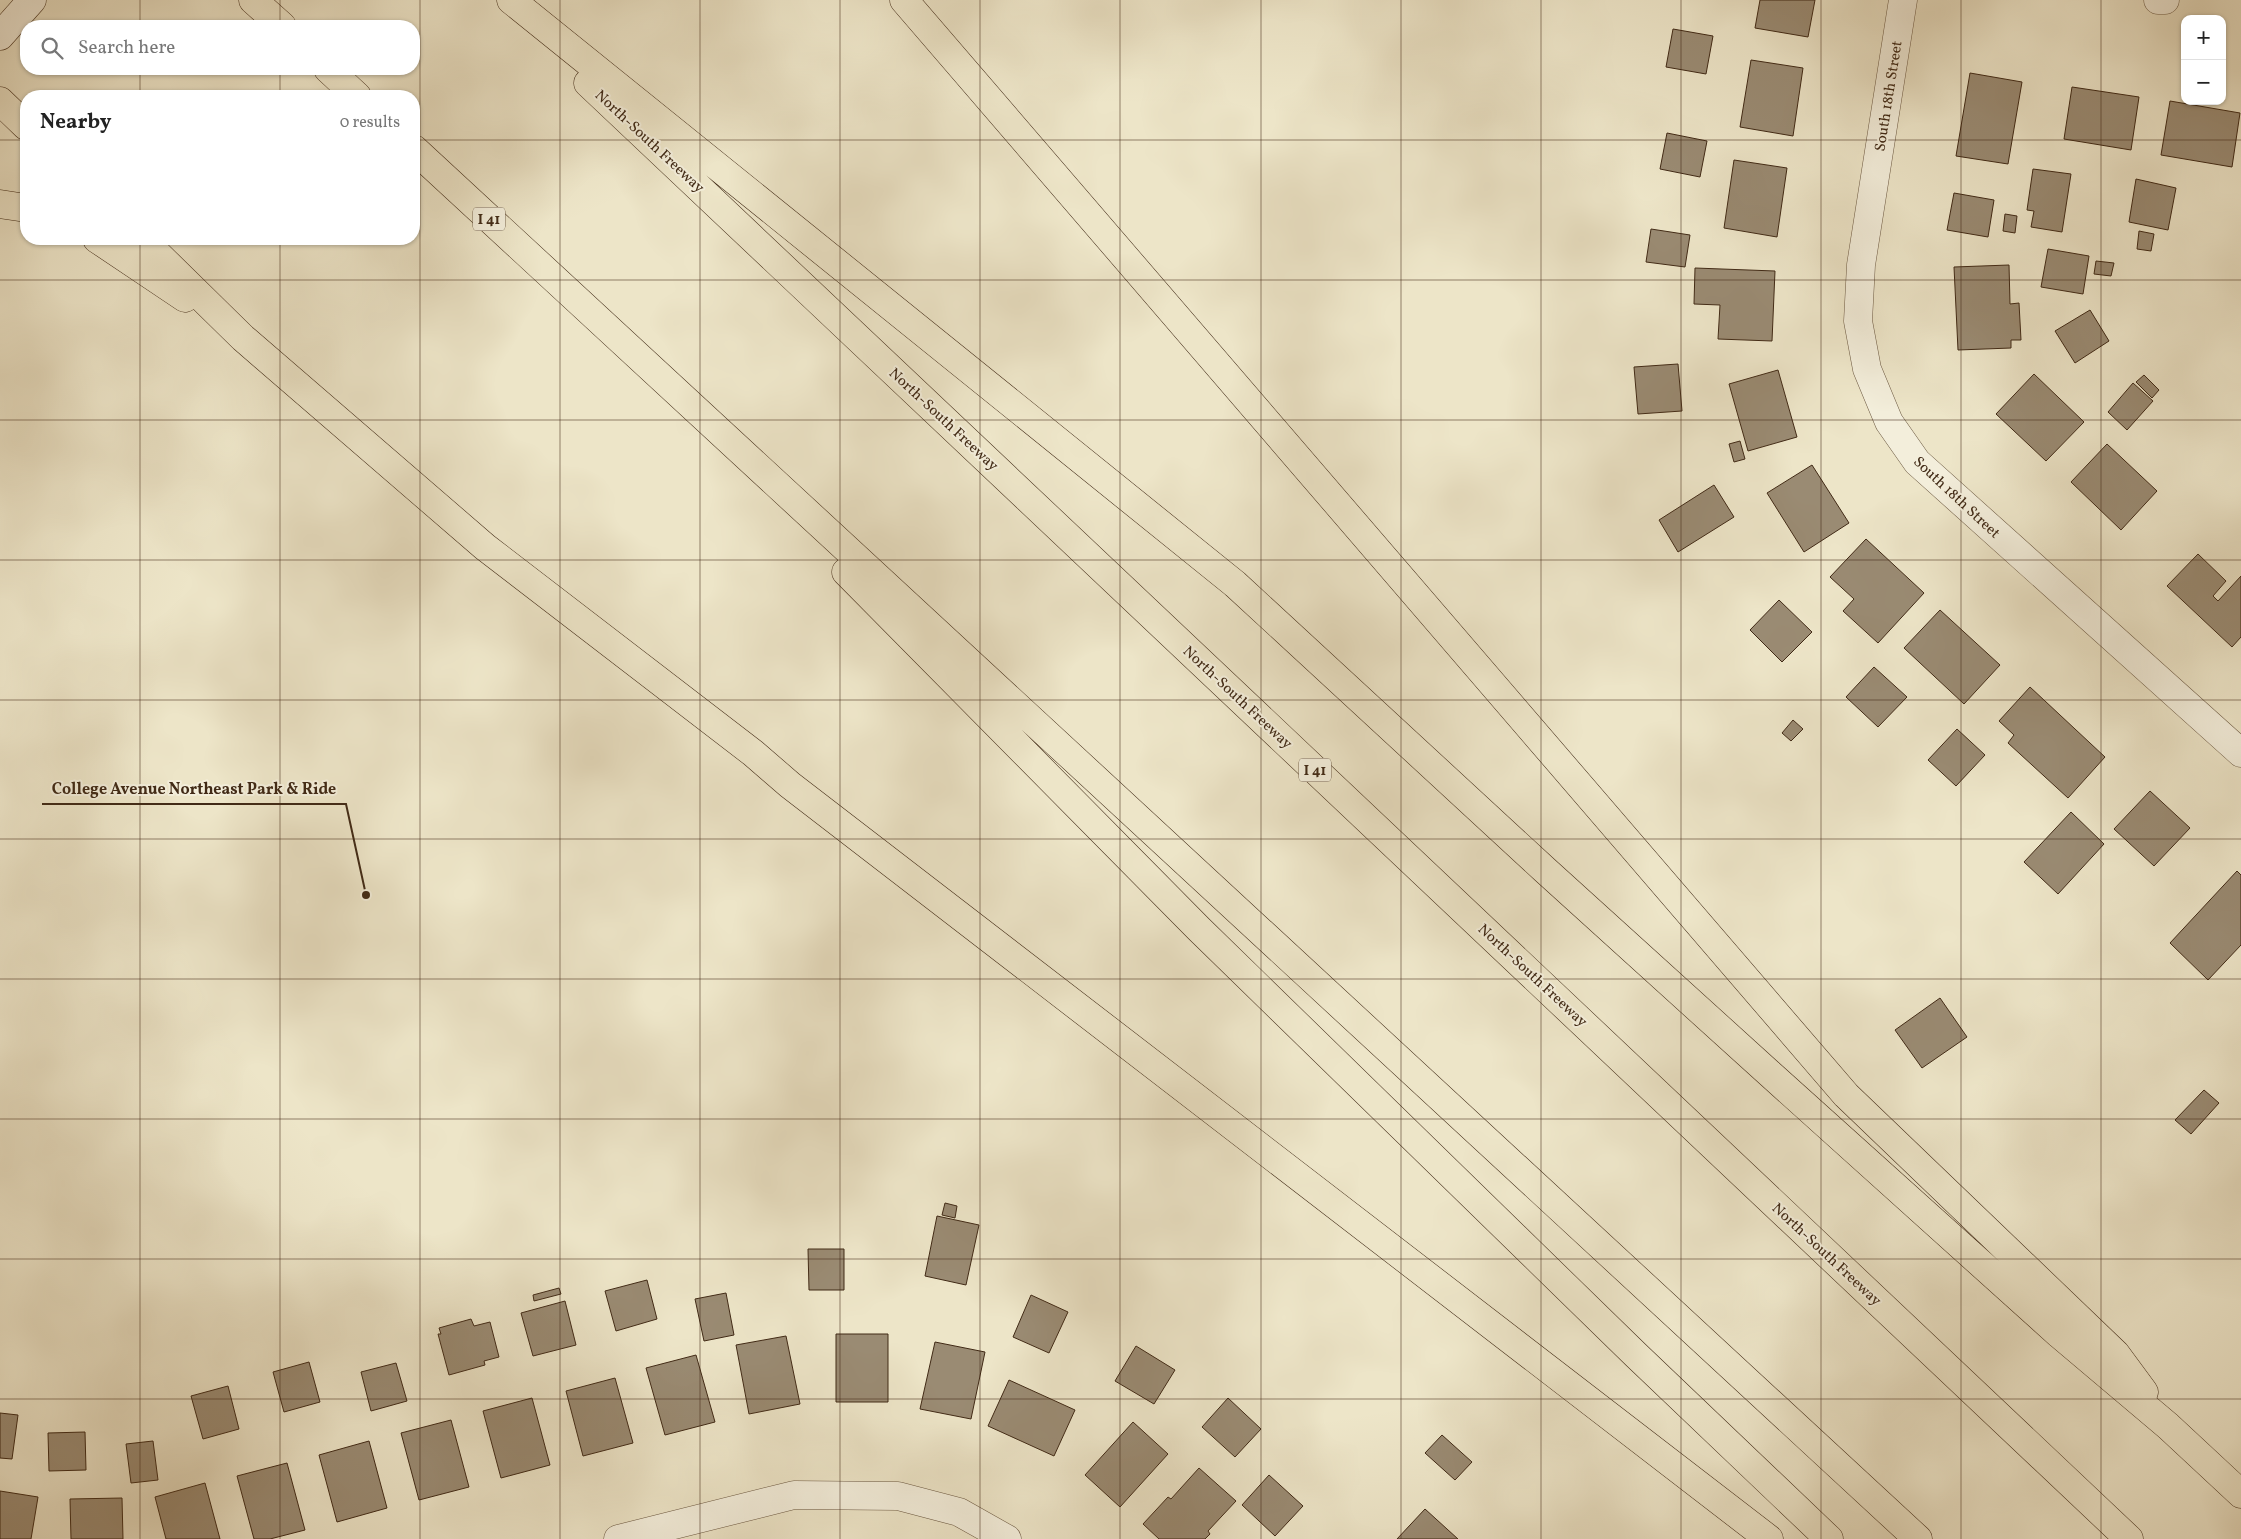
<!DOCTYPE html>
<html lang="en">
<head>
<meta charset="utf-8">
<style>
	body { margin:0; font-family:Vollkorn,serif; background:#f2f2f2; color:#222 }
	.controls { position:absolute; right:15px; top:15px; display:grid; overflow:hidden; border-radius:10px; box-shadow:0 1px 4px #0004 }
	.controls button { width:45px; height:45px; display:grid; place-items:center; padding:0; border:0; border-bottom:1px solid #e0e0e0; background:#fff; color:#222; font:25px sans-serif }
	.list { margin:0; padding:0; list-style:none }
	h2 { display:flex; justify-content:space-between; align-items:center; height:65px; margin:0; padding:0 20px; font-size:21px }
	h2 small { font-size:16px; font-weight:400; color:#767676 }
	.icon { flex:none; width:28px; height:28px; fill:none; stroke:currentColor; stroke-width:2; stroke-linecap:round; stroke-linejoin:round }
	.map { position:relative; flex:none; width:2241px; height:1539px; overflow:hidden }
	.search { position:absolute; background:#fff; box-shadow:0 1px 4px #0004; left:20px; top:20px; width:400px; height:55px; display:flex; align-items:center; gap:12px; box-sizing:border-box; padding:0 18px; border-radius:20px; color:#767676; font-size:19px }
	.panel { position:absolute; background:#fff; box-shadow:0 1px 4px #0004; left:20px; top:90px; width:400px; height:155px; border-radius:20px }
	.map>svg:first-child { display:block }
	.building { fill:#9a8b73; stroke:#412a16 }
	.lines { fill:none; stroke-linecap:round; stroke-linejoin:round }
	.street-casing { stroke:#6c5942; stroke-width:29 }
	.secondary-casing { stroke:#412a16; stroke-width:29 }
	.highway-casing { stroke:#412a16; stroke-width:29 }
	.street { stroke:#f3eedb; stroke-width:28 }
	.secondary { stroke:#f3eedb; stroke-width:28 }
	.highway { stroke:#ede5c8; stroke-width:28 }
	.grid { fill:none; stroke:#412a16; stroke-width:1; stroke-opacity:0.55 }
	.labels { text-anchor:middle; stroke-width:4; stroke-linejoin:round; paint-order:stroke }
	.shield { fill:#f3eedb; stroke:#766551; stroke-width:1 }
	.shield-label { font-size:14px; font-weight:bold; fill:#412a16 }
	.street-label { font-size:15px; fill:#412a16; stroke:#f3eedb }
	.leader { fill:none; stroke:#412a16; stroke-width:2 }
	.callout-dot { fill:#412a16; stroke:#f3eedb; stroke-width:2 }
	.callout-label { font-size:16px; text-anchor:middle; font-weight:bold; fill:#412a16; stroke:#f3eedb; stroke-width:4; stroke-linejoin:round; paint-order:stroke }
</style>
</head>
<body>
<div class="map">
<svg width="2241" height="1539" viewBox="0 0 2241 1539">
	<rect width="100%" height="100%" fill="#ede5c8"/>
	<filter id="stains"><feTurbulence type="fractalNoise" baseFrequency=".004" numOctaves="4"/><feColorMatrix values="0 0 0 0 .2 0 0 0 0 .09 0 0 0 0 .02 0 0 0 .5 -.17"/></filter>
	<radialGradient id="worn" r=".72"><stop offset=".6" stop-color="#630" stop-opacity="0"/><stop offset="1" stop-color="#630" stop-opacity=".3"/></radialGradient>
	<path class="building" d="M1760 0H1815L1808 37 1755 28Z
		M1673 29 1713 36 1706 74 1666 67Z
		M1751 60 1803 68 1793 136 1740 127Z
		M1970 73 2022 82 2008 164 1956 156Z
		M2072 87 2139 97 2131 150 2064 139Z
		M2170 101 2240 113 2232 167 2161 155Z
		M1667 133 1707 141 1700 177 1660 169Z
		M1734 160 1787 168 1777 237 1724 228Z
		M2033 169 2071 174 2062 232 2031 227 2034 211 2027 210Z
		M2136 179 2176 188 2168 230 2129 222Z
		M1954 193 1994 200 1988 237 1947 230Z
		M2005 214 2017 216 2015 233 2003 231Z
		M1651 229 1690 235 1685 267 1646 262Z
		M2139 231 2154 234 2151 251 2137 249Z
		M2048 249 2089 256 2083 294 2041 287Z
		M2096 261 2114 263 2111 276 2094 274Z
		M2009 265 2010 304 2019 303 2021 340H2011V348L1958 350 1954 267Z
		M1695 268 1775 271 1772 341 1718 339 1720 305 1694 304Z
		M2090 310 2109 341 2075 363 2055 331Z
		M1678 364 1682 411 1638 414 1634 367Z
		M1778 370 1797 437 1748 451 1729 384Z
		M2034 374 2084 422 2046 461 1996 414Z
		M2144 375 2159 390 2152 398 2136 382Z
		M2133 383 2153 401 2127 430 2108 412Z
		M1740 441 1745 459 1734 462 1729 444Z
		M2107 444 2157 491 2121 530 2071 482Z
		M1812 465 1849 523 1804 552 1767 493Z
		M1714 485 1734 517 1678 552 1659 520Z
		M1866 539 1924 593 1878 643 1843 611 1854 599 1830 577Z
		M2198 554 2226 581 2213 596 2218 601 2241 576V637L2232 647 2167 586Z
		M1779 600 1812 632 1782 662 1750 630Z
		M1940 610 2000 665 1964 704 1904 648Z
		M1874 667 1907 697 1878 727 1846 697Z
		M2030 687 2105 757 2068 798 2008 743 2014 735 1999 721Z
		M1793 720 1803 729 1791 741 1782 733Z
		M1957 729 1985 755 1956 786 1928 760Z
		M2150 791 2190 828 2154 866 2114 829Z
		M2071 812 2104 844 2058 894 2024 862Z
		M2237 871 2241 875V945L2208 980 2170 943Z
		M1940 998 1967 1037 1922 1068 1895 1030Z
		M2204 1090 2219 1103 2191 1134 2175 1120Z
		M945 1203 957 1206 955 1218 942 1215Z
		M937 1216 979 1225 966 1285 925 1276Z
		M808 1249H844V1290H809Z
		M647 1280 657 1319 616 1331 605 1291Z
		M559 1288 561 1294 534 1301 533 1295Z
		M726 1293 734 1335 704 1341 695 1299Z
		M1031 1295 1068 1312 1049 1353 1013 1337Z
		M565 1301 576 1345 533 1356 521 1313Z
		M471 1319 474 1326 490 1322 499 1357 484 1361 485 1365 449 1375 438 1334H441L439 1328Z
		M836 1334H888V1402H836Z
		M786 1336 800 1404 749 1414 736 1345Z
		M935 1342 985 1352 971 1419 920 1409Z
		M1136 1346 1175 1370 1154 1404 1115 1381Z
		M696 1355 715 1422 665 1435 646 1368Z
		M309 1362 320 1402 284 1412 273 1372Z
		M396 1363 407 1401 371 1411 361 1372Z
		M615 1378 633 1443 583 1456 566 1391Z
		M1009 1380 1075 1410 1054 1456 988 1426Z
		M228 1386 239 1429 203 1439 191 1396Z
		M532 1398 550 1465 501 1478 483 1411Z
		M1228 1398 1261 1429 1235 1457 1202 1427Z
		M0 1413 18 1415 12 1459 0 1458Z
		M451 1420 469 1487 419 1500 401 1433Z
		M1133 1422 1168 1454 1120 1507 1085 1475Z
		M85 1432 86 1470 49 1471 48 1433Z
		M1442 1435 1472 1462 1455 1480 1425 1453Z
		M153 1441 158 1480 131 1483 126 1444Z
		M369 1441 387 1508 337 1522 319 1455Z
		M287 1463 305 1530 270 1539H254L237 1476Z
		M1199 1468 1236 1501 1208 1531 1210 1534 1205 1539H1159L1143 1524 1168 1497 1171 1499Z
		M1269 1475 1303 1506 1275 1536 1242 1505Z
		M205 1483 220 1539H166L155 1497Z
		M0 1491 38 1497 31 1539H0Z
		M122 1498 123 1539H71L70 1499Z
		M1425 1509 1458 1539H1397Z"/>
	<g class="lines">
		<g class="street-casing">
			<path id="street" d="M1903 0 1861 265 1858 321 1867 369 1889 422 1917 462 2241 753
				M2158 0H2165
				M618 1539 794 1495 898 1496 959 1512 1007 1539"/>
		</g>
		<g class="secondary-casing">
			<path id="secondary" d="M0 36 32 0"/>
		</g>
		<g class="highway-casing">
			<path id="highway" d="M253 0 282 26
				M511 0 1235 584 1545 870 1769 1073 2059 1334 2168 1426 2241 1494
				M904 0 1846 1095 2116 1354 2144 1392
				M328 69 357 96
				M588 83 2129 1539
				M0 101 26 126
				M414 149 1918 1539
				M0 204 26 208
				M97 239 185 298
				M142 239 243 338 485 547 753 753 790 785 1769 1539
				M846 572 1199 929 1636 1355 1829 1539"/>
		</g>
		<use href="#street" class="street"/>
		<use href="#secondary" class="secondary"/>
		<use href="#highway" class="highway"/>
	</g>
	<path class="grid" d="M140 0V26M280 0V26M420 0V1539M560 0V1539M700 0V1539M840 0V1539M980 0V1539M1120 0V1539M1261 0V1539M1401 0V1539M1541 0V1539M1681 0V1539M1821 0V1539M1961 0V1539M2101 0V1539M140 69V96M280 69V96M0 140H26M414 140H2241M140 239V1539M280 239V1539M0 280H2241M0 420H2241M0 560H2241M0 700H2241M0 839H2241M0 979H2241M0 1119H2241M0 1259H2241M0 1399H2241"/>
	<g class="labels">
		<g class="shield">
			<rect x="473" y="207.5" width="32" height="23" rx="4"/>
			<rect x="1299" y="758.5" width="32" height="23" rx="4"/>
		</g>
		<g class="shield-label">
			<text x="489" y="224">I 41</text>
			<text x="1315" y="775">I 41</text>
		</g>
		<g class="street-label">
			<text transform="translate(1888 96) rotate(-81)" y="5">South 18th Street</text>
			<text transform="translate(650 141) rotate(43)" y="5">North-South Freeway</text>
			<text transform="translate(944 419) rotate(43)" y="5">North-South Freeway</text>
			<text transform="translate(1957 497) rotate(43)" y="5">South 18th Street</text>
			<text transform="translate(1238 697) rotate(43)" y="5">North-South Freeway</text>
			<text transform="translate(1533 975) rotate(43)" y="5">North-South Freeway</text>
			<text transform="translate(1827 1254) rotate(43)" y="5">North-South Freeway</text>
		</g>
	</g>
	<path class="leader" d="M366 895L346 804H42"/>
	<circle class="callout-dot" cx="366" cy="895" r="5"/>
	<g class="callout-label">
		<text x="194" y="794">College Avenue Northeast Park &amp; Ride</text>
	</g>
	<rect width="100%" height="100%" filter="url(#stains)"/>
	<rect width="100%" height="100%" fill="url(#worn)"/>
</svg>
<div class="controls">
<button>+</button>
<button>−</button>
</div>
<div class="search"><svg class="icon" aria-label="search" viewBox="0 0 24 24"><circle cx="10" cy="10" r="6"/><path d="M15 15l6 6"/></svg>Search here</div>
<section class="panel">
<h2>Nearby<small>0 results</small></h2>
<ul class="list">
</ul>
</section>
</div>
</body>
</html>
